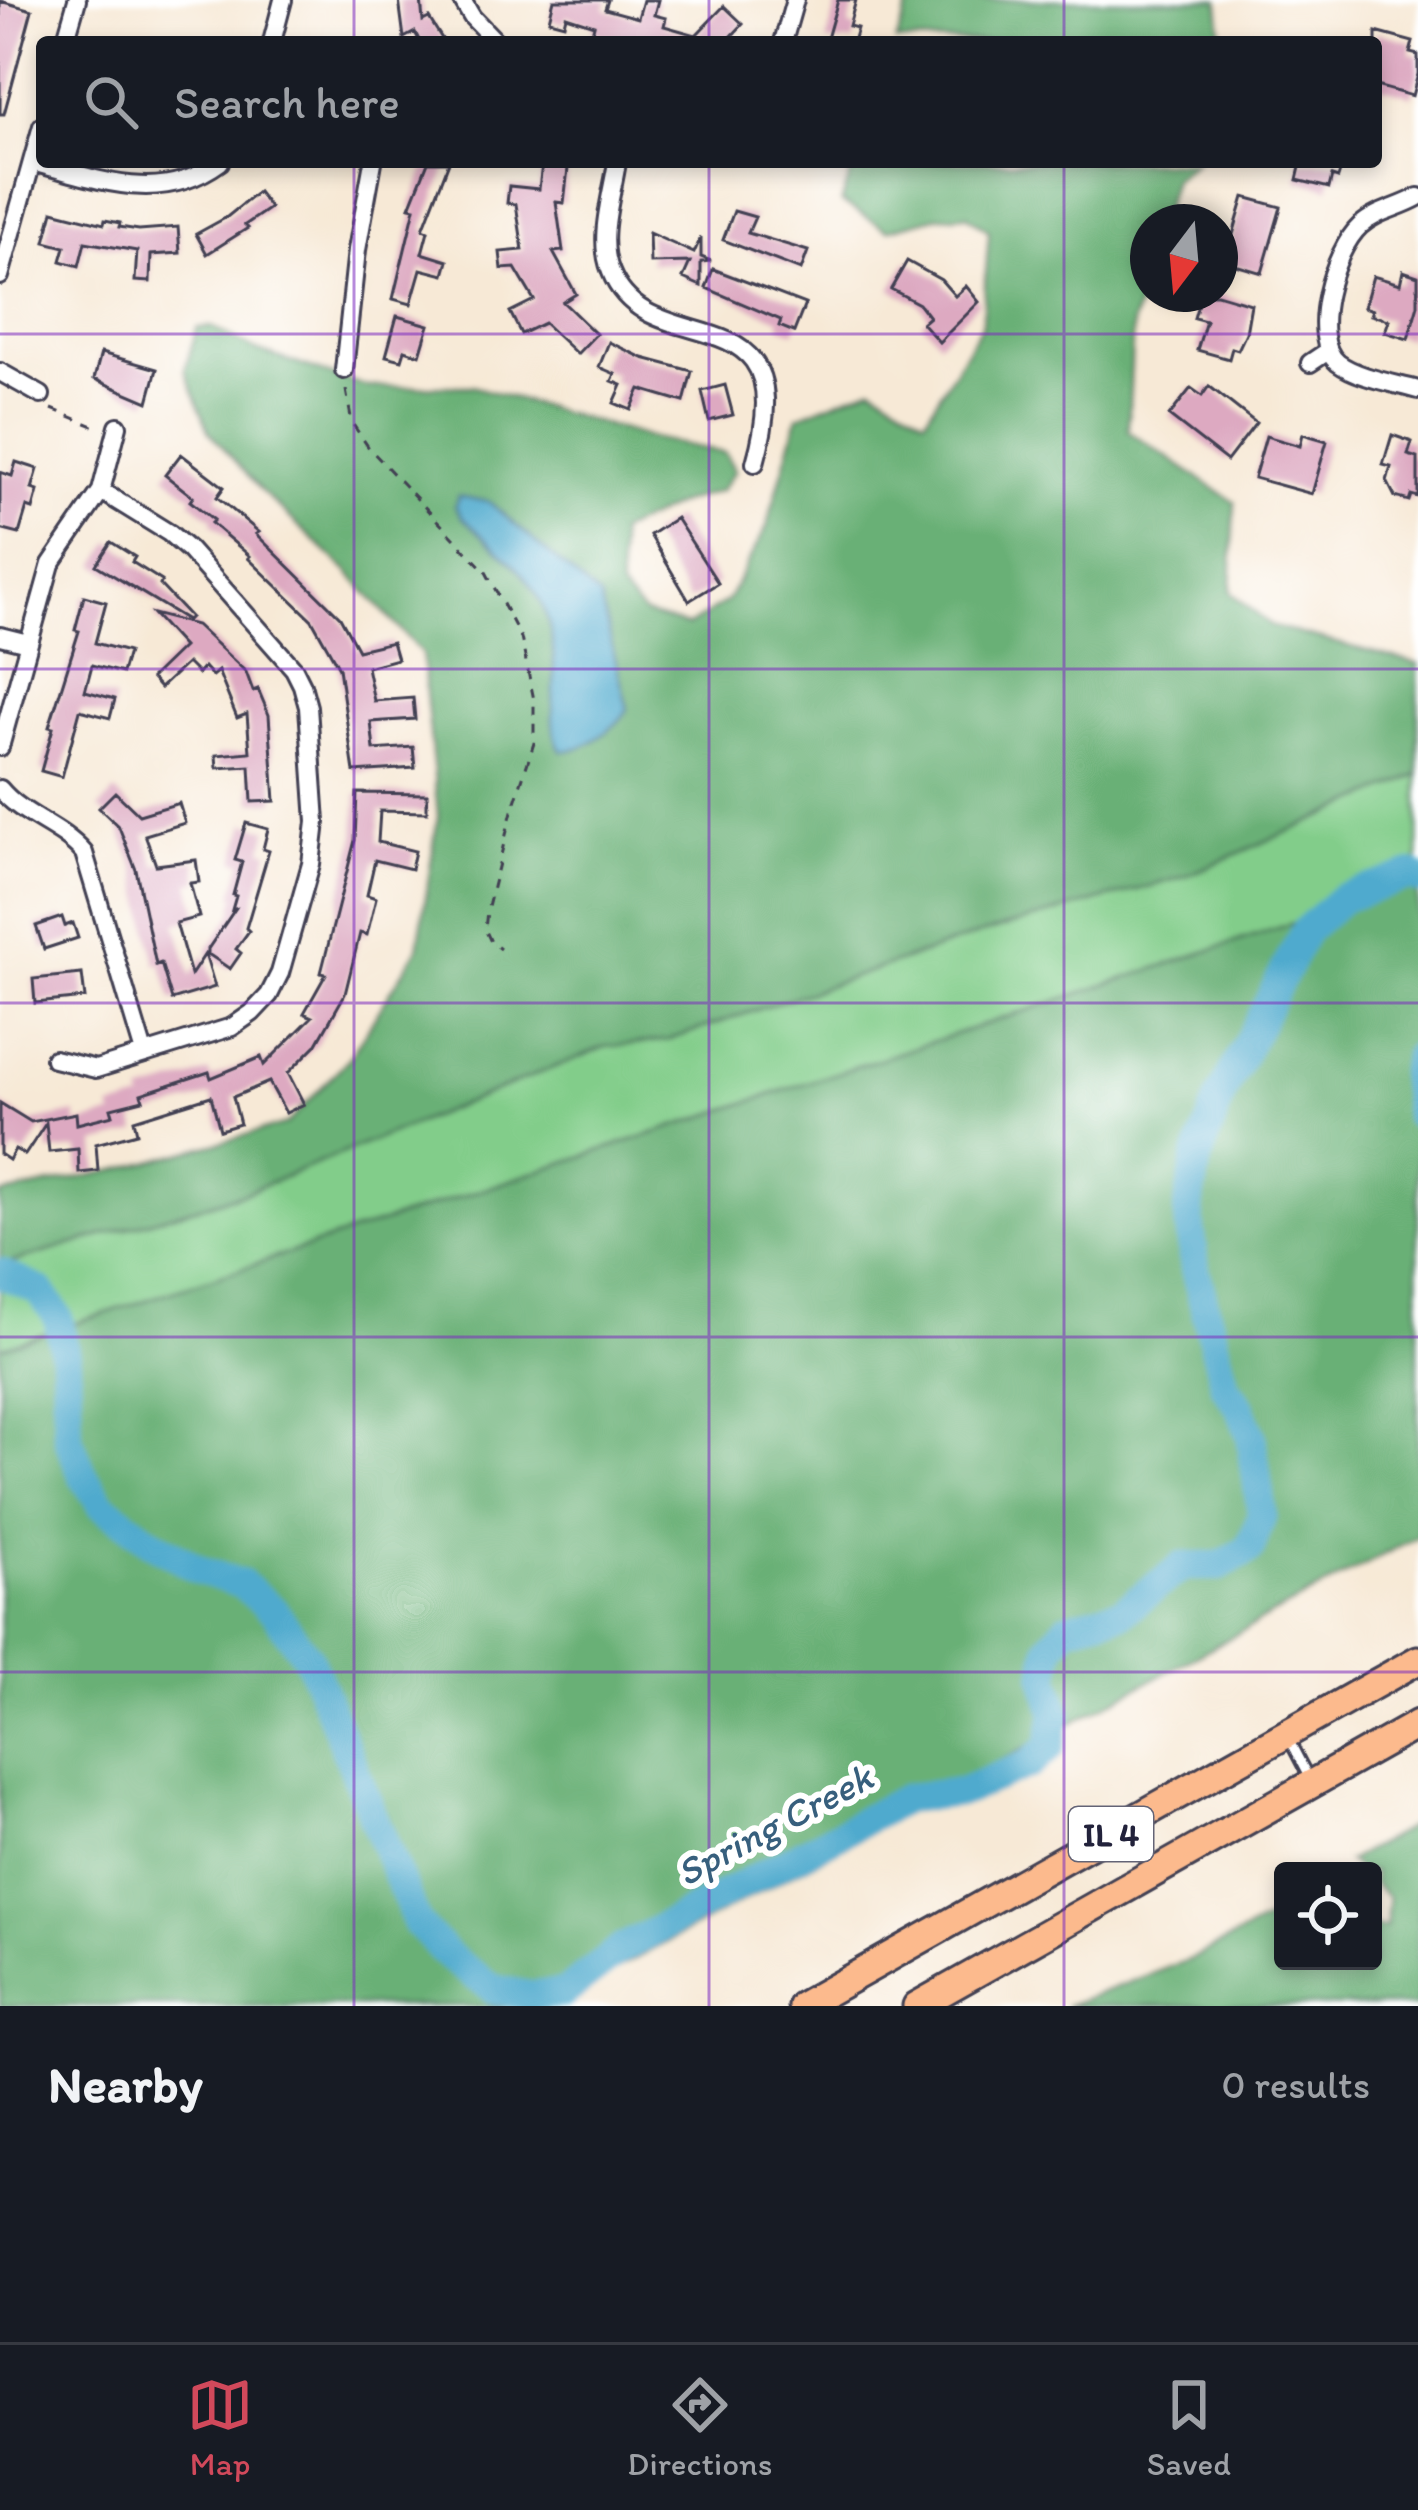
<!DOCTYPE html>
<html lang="en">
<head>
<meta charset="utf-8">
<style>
	body { margin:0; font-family:Itim,sans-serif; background:#20242c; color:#f1f3f6 }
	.controls { position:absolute; right:36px; bottom:36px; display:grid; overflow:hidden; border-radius:12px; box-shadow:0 6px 18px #0003 }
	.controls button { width:108px; height:108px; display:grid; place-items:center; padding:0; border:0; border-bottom:3px solid #363941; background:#171b24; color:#f1f3f6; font:60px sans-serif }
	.compass { position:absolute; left:1130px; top:204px; width:108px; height:108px; border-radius:50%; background:#171b24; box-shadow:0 6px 18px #0003; rotate:196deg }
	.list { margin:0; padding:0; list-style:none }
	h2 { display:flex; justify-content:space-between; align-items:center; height:156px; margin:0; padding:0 48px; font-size:51px }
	h2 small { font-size:39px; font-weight:400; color:#9ea1a6 }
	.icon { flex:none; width:66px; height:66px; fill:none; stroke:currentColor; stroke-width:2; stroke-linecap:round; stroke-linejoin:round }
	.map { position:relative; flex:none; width:1418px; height:2006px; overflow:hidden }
	.search { position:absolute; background:#171b24; box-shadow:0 6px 18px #0003; left:36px; right:36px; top:36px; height:132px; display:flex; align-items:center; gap:30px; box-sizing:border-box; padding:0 42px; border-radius:12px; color:#9ea1a6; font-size:45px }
	.sheet { height:336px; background:#171b24 }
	nav { display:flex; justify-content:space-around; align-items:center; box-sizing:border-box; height:168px; border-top:3px solid #363941; background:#171b24; font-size:33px; color:#9ea1a6 }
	nav a { display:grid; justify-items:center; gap:6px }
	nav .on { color:#d1495b }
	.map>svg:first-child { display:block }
	.green { fill:#82cd8a; stroke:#527862; stroke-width:3 }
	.forest { fill:#69b076; stroke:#466958; stroke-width:3 }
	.water { fill:#50aace; stroke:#396684; stroke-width:3 }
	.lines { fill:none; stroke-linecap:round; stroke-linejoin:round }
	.river { stroke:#50aace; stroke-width:30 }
	.building { fill:#dda9c1 }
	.service-casing { stroke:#424052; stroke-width:14 }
	.minor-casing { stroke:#424052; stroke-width:22 }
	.trunk-casing { stroke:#424052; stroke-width:33 }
	.path { stroke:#424052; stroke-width:3; stroke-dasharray:9 9; stroke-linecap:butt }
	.service { stroke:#fff; stroke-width:8 }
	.minor { stroke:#fff; stroke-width:16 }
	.trunk { stroke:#fcba8d; stroke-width:27 }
	.grid { fill:none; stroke:#7b2cbf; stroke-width:3; stroke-opacity:0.55 }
	.labels { text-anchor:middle; stroke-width:12; stroke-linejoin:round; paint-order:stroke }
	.shield { fill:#fff; stroke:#646476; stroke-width:3 }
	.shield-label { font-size:33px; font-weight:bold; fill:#22223b }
	.water-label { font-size:39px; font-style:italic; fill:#375f7d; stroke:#fff }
</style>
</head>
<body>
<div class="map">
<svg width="1418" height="2006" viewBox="0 0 1418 2006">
	<rect width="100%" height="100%" fill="#fff"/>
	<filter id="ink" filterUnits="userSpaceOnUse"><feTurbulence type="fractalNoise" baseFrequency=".00833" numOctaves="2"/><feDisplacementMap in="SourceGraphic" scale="24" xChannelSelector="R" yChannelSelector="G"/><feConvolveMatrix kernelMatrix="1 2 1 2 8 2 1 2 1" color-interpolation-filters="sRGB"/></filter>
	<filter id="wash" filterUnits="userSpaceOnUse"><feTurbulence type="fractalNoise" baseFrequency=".004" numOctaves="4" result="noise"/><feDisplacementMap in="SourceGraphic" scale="48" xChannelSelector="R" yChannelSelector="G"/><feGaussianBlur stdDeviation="2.7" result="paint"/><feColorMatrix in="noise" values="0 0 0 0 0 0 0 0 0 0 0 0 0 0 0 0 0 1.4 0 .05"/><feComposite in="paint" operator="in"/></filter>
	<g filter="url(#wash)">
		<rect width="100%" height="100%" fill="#f7e9d6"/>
		<path class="green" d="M1418 775V882L0 1348V1266L244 1193 604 1047 668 1040 983 933 1186 876Z"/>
		<path class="forest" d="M911 0H1219L1222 42H896Z
			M855 162H1195L1173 179 1161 222H1148V269L1133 322 1128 431 1235 502 1231 592 1270 626 1418 664V775L1186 876 983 933 668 1040 604 1047 244 1193 0 1266V1195L130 1167 287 1124 349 1058 418 948 438 816 422 654 347 571 261 491 209 431 185 370 197 328 212 327 256 350 368 387 472 386 647 437 725 453 735 471 720 491 684 502 619 532 620 589 644 614 688 626 727 601 767 527 798 416 873 386 925 419 982 324 989 231 967 215 936 217 888 230 841 202Z
			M1418 882V1536L548 2006H0V1348Z
			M1418 1822V2006H1065L1191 1959 1280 1914 1283 1961H1373V1926L1386 1927 1388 1898 1373 1884V1871H1359L1348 1861Z"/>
		<path class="water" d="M458 496 489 502 600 598 628 709C616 729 584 751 561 751 548 728 554 704 554 678 556 591 521 571 462 517L455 506Z"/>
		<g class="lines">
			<path class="river" d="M1418 1056 1413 1074 1418 1114
				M0 1273 40 1291 58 1317 66 1362 68 1437 83 1475 102 1505 151 1541 200 1570 241 1584 273 1610 309 1659 417 1924 450 1958 494 1989 530 1996 564 1993 621 1949 906 1798 961 1792 1030 1764 1050 1747 1057 1714 1046 1677 1050 1647 1068 1626 1122 1612 1183 1566H1220L1250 1549 1262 1515 1251 1435 1240 1407 1225 1385 1195 1269 1188 1210 1197 1160 1220 1097 1305 931 1342 898 1412 875 1418 879"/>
		</g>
		<g id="blocks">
			<path class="building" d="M399 0H421L423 21 429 18 444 42H420L415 32 404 38Z
				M554 0H608L605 9 638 18 643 0H658L654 15 666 18 664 26 696 35 724 6 743 24 726 42H625L592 33 594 25 566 16 564 24 549 20Z
				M838 0H856L849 26 857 28 853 42H826Z
				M0 1 32 10 4 114H0Z
				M1376 32 1413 42 1410 53 1418 55V74L1412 96 1376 86Z
				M428 162H449L423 229 428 231 422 253 448 261 444 275 421 269 411 304 393 299 415 208 410 207Z
				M1297 162H1343L1338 178 1332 176 1329 188 1297 180 1300 167Z
				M542 164 568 168 564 203 556 202 563 251 553 252 576 294 563 302 596 334 577 354 544 323 521 334 510 312 534 300 515 268 502 269 500 252 523 250 516 204 507 203 509 186 539 189Z
				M258 192 270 208 245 225 248 228 207 254 196 234 227 217Z
				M1244 197 1281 207 1262 273 1225 262Z
				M53 211 104 224 105 220 120 223 119 227 139 230 178 227 180 253 151 255 150 282 135 281 137 251 85 242 79 266 61 261 65 247 45 242Z
				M734 211 755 217 748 233 808 251 801 270 723 240Z
				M649 233 694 253 701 237V257L711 261 701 262V286L683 278 690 262 650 263Z
				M907 261 941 280 955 296 966 286 979 302 939 342 922 323 929 317 919 304 891 289Z
				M713 269 805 304 794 332 779 326 781 320 706 288Z
				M1403 271 1418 276V305L1408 339 1385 332 1389 320 1371 315 1373 310 1364 307 1373 276 1400 284Z
				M1201 294H1217L1251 304 1246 333 1238 350 1232 348 1229 359 1197 350 1206 321 1194 318Z
				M397 316 429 325 420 355 405 350 402 360 386 356Z
				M609 342 643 358 692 371 684 402 640 389 631 410 614 403 622 385 612 381 615 374 599 367Z
				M101 353 157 369 148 402 94 379Z
				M725 385 733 415 709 421 702 391Z
				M1209 386 1256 423 1227 461 1169 416 1191 388 1202 396Z
				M1303 434 1327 441 1312 494 1254 478 1266 436 1300 446Z
				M1392 435 1412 442 1408 455 1418 458V497L1411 495 1409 501 1395 497 1387 481 1391 467 1383 465Z
				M181 454 224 487 217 497 259 532 256 534 340 617 358 650 392 642 397 659 367 667 374 701 413 698 415 719 371 722 374 750 413 747 415 768 354 772 339 668 312 620 248 558 250 556 211 523 214 520 190 501 193 497 165 475Z
				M16 462 38 469 32 489 38 491 33 509 27 507 19 534 0 529V472L12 476Z
				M676 518 718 583 689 601 650 535Z
				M111 542 135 557 132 562 162 581 160 585 190 617 187 620 96 565Z
				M84 596 106 602 95 643 128 652 122 673 92 665 85 691 115 699 110 718 80 710 62 777 41 771 53 728 49 727 79 631 75 630Z
				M153 614 196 625 246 672 253 691 258 689 269 715 275 801 252 802 250 766 217 768 216 755 250 752 247 714 237 718 218 671 212 676 204 667 198 674 187 663 160 688 151 678 183 647Z
				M115 792 139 815 179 803 185 823 145 835 156 865 196 860 199 882 190 883 199 917 176 923 191 975 205 954 215 987 172 1000 161 963 156 965 136 870 119 827 99 808Z
				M357 793 427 794V812L380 811 378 842 415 851 411 869 375 860 367 895 376 898 367 935 360 933 345 994 316 1045 288 1073 304 1104 286 1113 269 1082 233 1097 240 1124 220 1130 211 1096 134 1120 137 1133 96 1144 98 1171 79 1173 78 1149 49 1152 46 1123 25 1155 15 1149 9 1160 0 1154V1103L31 1122 76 1113 77 1124 113 1115 111 1108 143 1100 141 1094 209 1072 211 1078 261 1057 264 1065 312 1017 304 1013 326 974 321 973 355 840Z
				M246 823 268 829 263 849 269 851 246 928 249 931 236 949 241 953 230 969 208 954V949L235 909 232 910 236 896 233 895 242 862 235 860Z
				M62 917 65 926 73 923 78 938 44 949 36 926Z
				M82 974 85 998 35 1003 33 979Z"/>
		</g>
	</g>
	<g filter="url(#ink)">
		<use href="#blocks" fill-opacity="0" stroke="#424052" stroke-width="3"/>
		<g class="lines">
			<g class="service-casing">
				<path id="service" d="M1288 1738 1309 1778"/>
			</g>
			<g class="minor-casing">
				<path id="minor" d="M462 0 472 17 496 42
					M65 42 77 0
					M272 42 283 0
					M783 42 795 0
					M32 162C98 179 160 206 220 162
					M617 162C612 196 597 239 611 272 649 367 806 285 755 463
					M1418 197C1399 208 1376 211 1360 226 1334 250 1307 337 1338 363 1358 378 1394 383 1418 390
					M0 276 42 126
					M1310 363 1328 351
					M344 370 357 250 373 162
					M0 372 41 395
					M0 636 28 643
					M0 747 51 564 101 491 118 426
					M0 789C23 817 60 825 84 853L144 1053
					M54 1059 96 1069 232 1027 252 1013 269 995 280 973 311 864 316 822 308 707 302 685 294 669 189 550 169 533 101 491"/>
			</g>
			<g class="trunk-casing">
				<path id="trunk" d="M802 2006 1418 1660
					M917 2006 1418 1724"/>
			</g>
			<path class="path" d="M346 390 352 423 369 448 486 572 521 638 534 700V743L512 811 487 911 485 929 491 942 500 949
				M52 409 98 428"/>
			<use href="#service" class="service"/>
			<use href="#minor" class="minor"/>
			<use href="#trunk" class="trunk"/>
		</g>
	</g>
	<path class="grid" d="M354 0V42M709 0V42M1064 0V42M354 162V2006M709 162V2006M1064 162V2006M0 334H1418M0 669H1418M0 1003H1418M0 1337H1418M0 1672H1418"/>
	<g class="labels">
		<rect class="shield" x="1069" y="1807" width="84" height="54" rx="9"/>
		<g class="shield-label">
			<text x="1111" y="1846">IL 4</text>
		</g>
		<g class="water-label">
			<text transform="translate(774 1824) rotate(-28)" y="14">Spring Creek</text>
		</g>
	</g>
</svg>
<div class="controls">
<button><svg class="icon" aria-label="locate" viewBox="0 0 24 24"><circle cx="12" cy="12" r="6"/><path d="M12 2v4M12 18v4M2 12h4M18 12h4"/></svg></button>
</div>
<svg class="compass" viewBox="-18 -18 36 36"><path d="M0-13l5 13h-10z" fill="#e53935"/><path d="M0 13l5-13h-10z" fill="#9ea1a6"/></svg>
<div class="search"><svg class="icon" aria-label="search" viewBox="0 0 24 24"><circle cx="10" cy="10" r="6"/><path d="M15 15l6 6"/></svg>Search here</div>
</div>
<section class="sheet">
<h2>Nearby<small>0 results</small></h2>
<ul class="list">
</ul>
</section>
<nav>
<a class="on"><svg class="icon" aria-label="map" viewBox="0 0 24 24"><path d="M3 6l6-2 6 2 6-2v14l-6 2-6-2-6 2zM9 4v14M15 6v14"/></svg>Map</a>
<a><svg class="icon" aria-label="directions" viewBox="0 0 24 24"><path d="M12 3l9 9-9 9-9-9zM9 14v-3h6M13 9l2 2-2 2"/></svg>Directions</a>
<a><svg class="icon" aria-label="saved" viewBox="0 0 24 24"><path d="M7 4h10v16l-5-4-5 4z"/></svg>Saved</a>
</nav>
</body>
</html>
